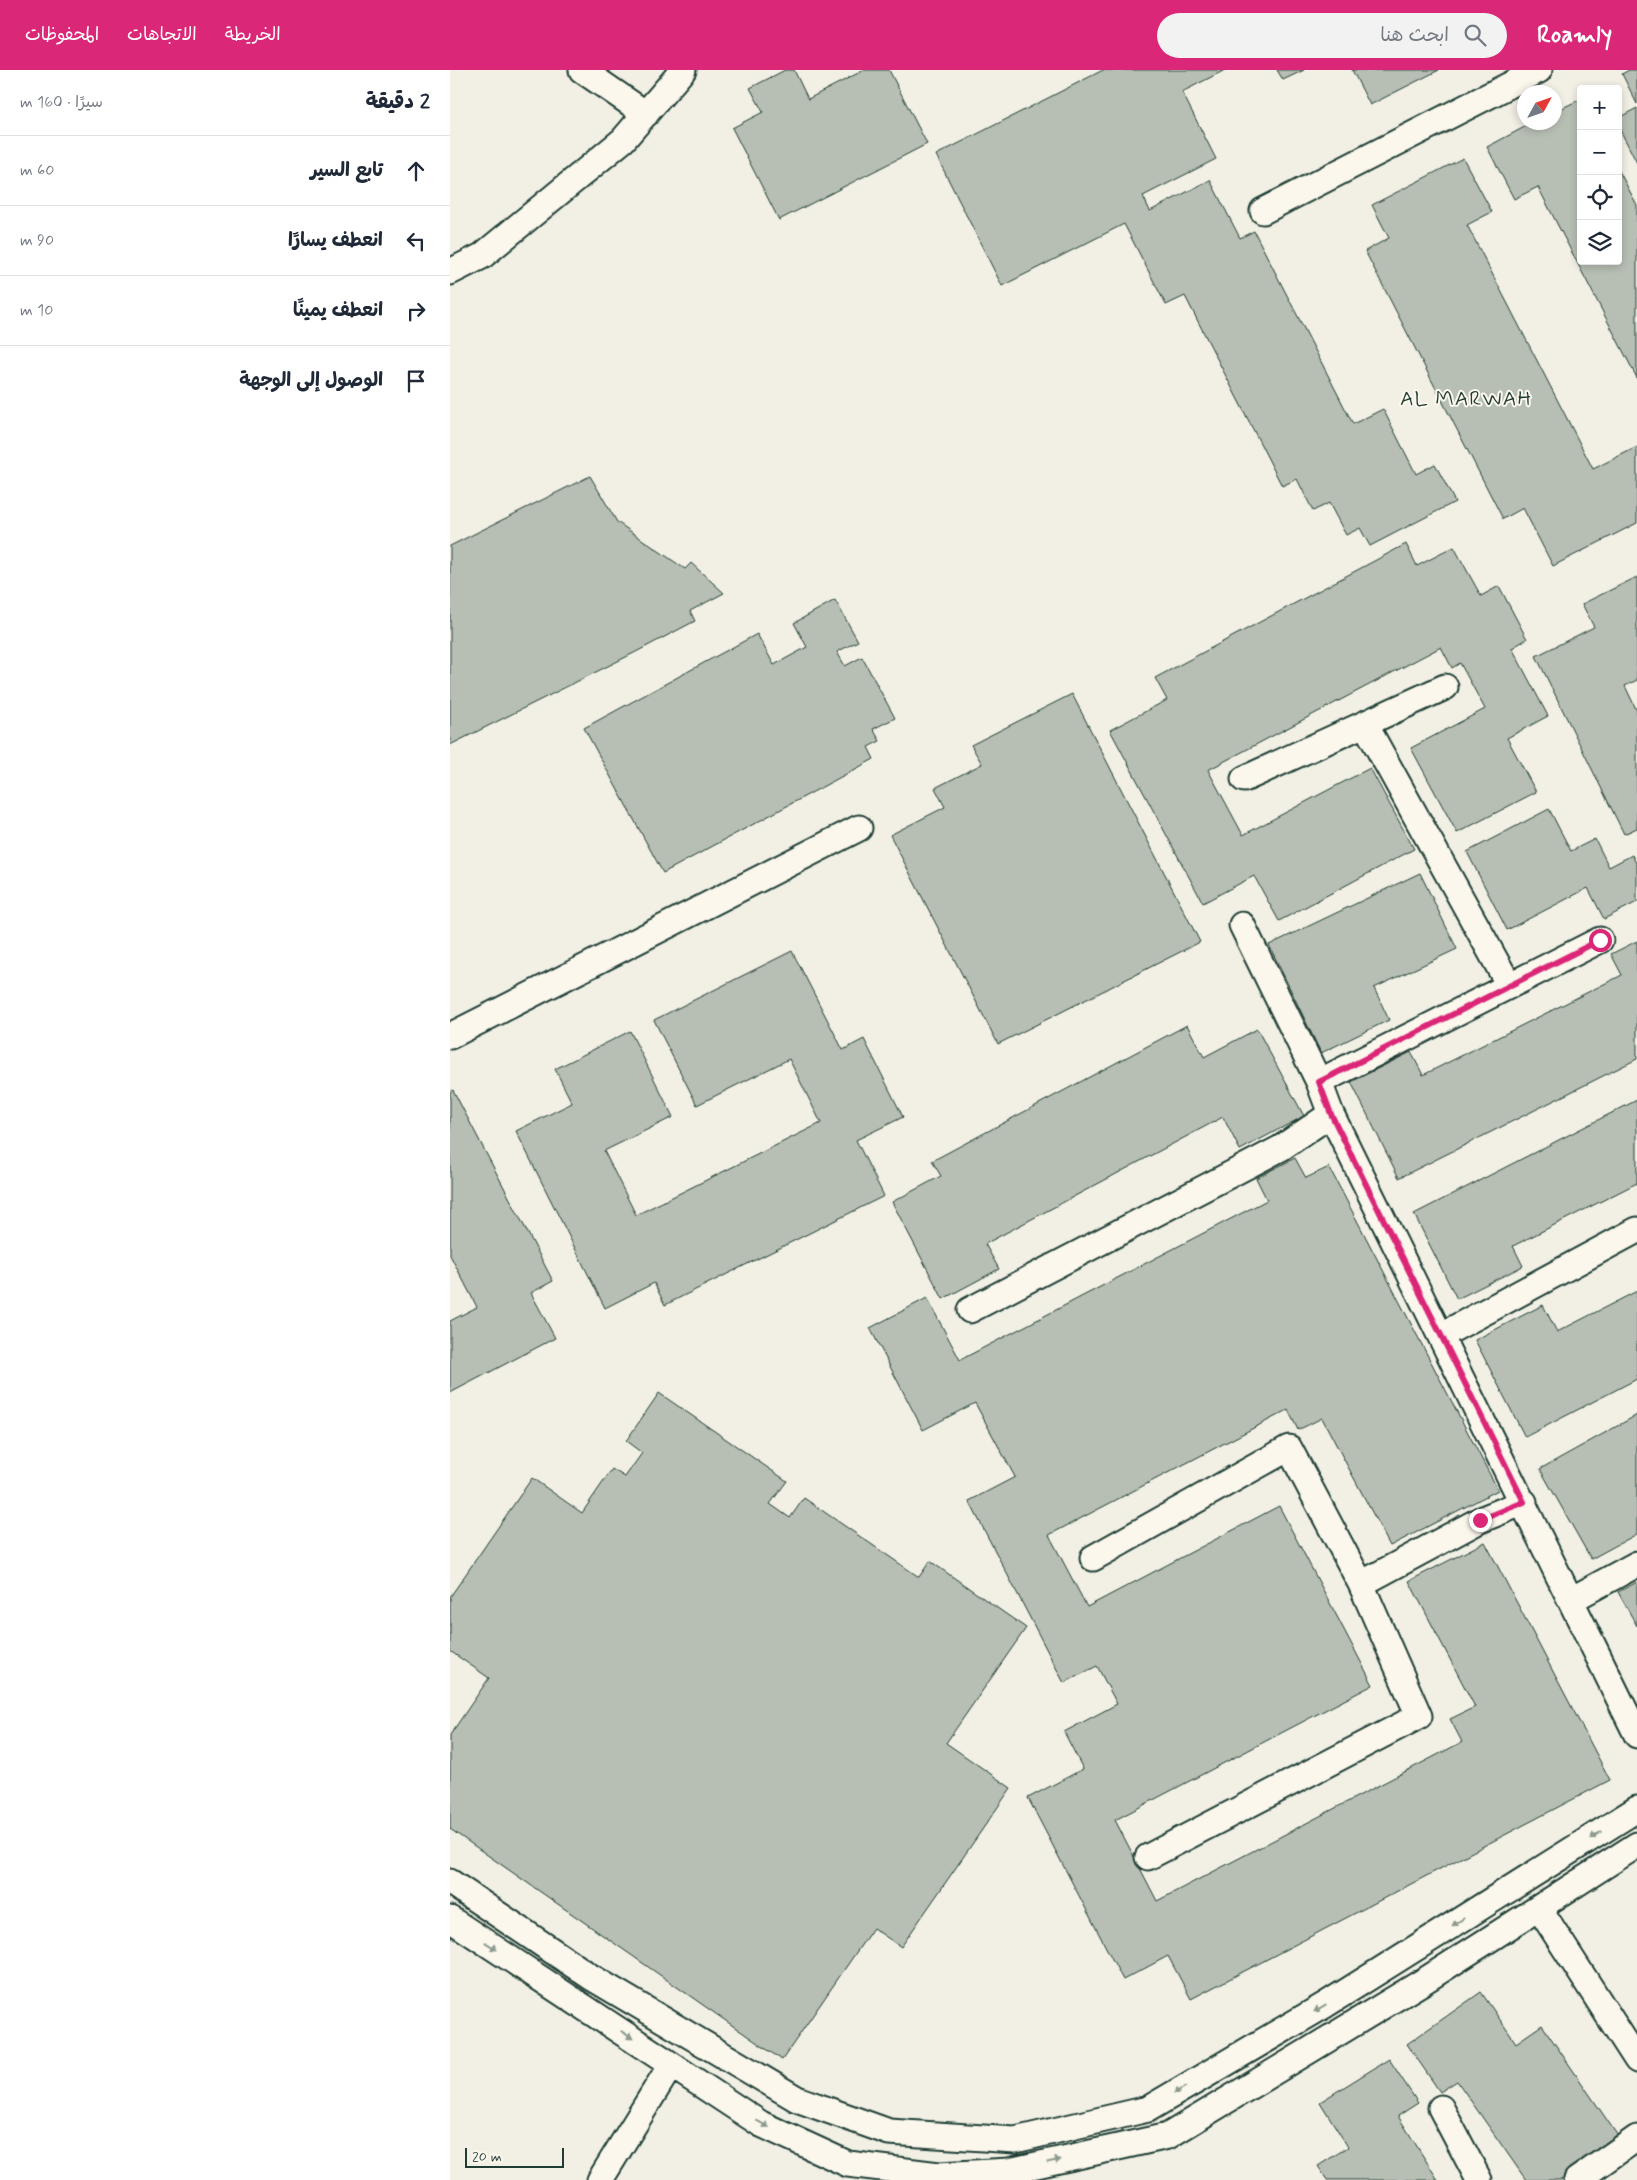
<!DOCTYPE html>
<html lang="ar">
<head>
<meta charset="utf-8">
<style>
	body { margin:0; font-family:Mynerve,"Playpen Sans Arabic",sans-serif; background:#f2f2f3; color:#1f2937; direction:rtl }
	.controls { position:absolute; right:15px; top:15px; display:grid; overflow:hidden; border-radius:5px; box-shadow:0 2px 8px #0003 }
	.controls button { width:45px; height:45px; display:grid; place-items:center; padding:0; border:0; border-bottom:1px solid #e0e1e3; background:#fff; color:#1f2937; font:25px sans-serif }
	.compass { position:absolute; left:1067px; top:15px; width:45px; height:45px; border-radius:50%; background:#fff; box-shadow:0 2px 8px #0003; rotate:50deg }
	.scale { position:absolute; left:15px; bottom:12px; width:99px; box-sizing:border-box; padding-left:5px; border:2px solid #1f3d34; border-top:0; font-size:14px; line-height:18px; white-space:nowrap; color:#1f3d34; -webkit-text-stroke:4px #fbf7ec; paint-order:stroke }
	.stop { position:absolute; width:15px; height:15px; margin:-11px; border:4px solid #db2777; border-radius:50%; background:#fff }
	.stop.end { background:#db2777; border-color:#fff; box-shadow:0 1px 5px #0008 }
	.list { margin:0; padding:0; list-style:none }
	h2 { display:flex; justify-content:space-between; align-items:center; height:65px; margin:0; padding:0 20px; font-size:21px }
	h2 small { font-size:16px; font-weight:400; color:#747a83 }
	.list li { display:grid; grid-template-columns:32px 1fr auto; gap:15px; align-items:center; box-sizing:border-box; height:70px; padding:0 20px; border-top:1px solid #e0e1e3 }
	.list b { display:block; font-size:19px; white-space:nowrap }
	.list em { font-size:16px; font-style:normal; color:#747a83 }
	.icon { flex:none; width:28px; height:28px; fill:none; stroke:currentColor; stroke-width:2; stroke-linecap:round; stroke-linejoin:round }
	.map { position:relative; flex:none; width:1187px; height:2110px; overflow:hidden; direction:ltr }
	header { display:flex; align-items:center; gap:30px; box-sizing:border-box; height:70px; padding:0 25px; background:#db2777; color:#fff }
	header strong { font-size:24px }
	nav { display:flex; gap:28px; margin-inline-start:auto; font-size:18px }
	.search { width:350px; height:45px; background:#f2f2f3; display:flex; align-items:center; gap:12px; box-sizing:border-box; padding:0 18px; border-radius:28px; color:#747a83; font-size:19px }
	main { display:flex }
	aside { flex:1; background:#fff }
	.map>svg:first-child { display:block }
	.building { fill:#b7beb3; stroke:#1f3d34 }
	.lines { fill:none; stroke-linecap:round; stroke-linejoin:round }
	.minor-casing { stroke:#1f3d34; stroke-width:29 }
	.minor { stroke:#fbf7ec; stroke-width:25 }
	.oneway { fill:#8d9a90 }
	.route { stroke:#db2777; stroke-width:6 }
	.labels { text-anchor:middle; stroke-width:4; stroke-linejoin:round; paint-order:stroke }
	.neighbourhood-label { font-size:21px; letter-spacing:1px; fill:#1f3d34; stroke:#fbf7ec }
</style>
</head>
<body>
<header>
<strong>Roamly</strong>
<div class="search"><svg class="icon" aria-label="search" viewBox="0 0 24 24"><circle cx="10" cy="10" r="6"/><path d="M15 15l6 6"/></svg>ابحث هنا</div>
<nav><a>الخريطة</a><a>الاتجاهات</a><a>المحفوظات</a></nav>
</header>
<main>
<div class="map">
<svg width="1187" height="2110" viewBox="0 0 1187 2110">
	<rect width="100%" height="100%" fill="#f2f0e5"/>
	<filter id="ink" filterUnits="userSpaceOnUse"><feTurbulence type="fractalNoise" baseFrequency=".02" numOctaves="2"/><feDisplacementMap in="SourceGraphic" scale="10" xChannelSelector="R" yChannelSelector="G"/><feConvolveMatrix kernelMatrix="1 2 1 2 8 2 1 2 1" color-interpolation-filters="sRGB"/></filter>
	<g filter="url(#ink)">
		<path class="building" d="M335 0H344L358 29 414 0H439L477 74 329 150 282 58 313 42 300 18Z
			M653 0H775L732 22 766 89 693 126 700 141 760 110 790 168 804 161 903 354 933 339 966 404 985 394 1005 432 920 476 910 458 896 465 879 433 863 441 847 409 832 416 735 226 716 235 674 154 552 216 486 85Z
			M827 0H854L833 10Z
			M902 0H989L920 35Z
			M1179 0H1187V34L1172 4Z
			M1131 29V191H1168V99L1187 135V308L1088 117 1064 129 1037 77 1084 52H1104V42Z
			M1187 38V93L1168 56V48Z
			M1013 88 1042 142 1017 155 1143 399 1187 377V453L1103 496 1073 438 1053 449 915 181 939 168 922 135Z
			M140 406 167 452 235 499 241 493 274 523 240 541 245 551 184 583 0 675V476Z
			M956 474 967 496 1004 477 1031 526 1049 516 1077 569 1062 578 1098 646 1057 668 1086 722 1007 763 961 678 1035 639 1010 593 1002 598 991 577 758 700 793 765 920 698 964 779 829 851 804 806 753 833 660 660 717 630 705 608Z
			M1187 507V610L1175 616 1187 641V758L1174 764 1086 586 1144 557 1132 534Z
			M385 530 408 571 387 582 395 596 412 587 445 648 423 659 430 671 418 677 424 689 213 803 134 658 307 564 324 595 357 577 344 553Z
			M622 624 750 872 548 974 440 765 495 737 485 718 532 694 521 675Z
			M1099 739 1121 781 1145 769 1159 797 1182 785 1187 795V832L1154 849 1138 818 1057 860 1017 782Z
			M970 803 1007 879 924 918 939 950 871 983 819 875Z
			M1187 871V989L949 1108 901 1012 961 982 973 1005 1172 905 1161 884Z
			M342 881 393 980 414 969 453 1047 406 1070 434 1126 215 1235 204 1213 155 1238 66 1061 122 1033 105 999 180 961 223 1047 154 1081 186 1145 371 1053 339 989 247 1035 204 950Z
			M737 955 754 987 807 959 854 1046 790 1080 773 1047 535 1174 549 1199 493 1229 442 1132 491 1106 482 1091Z
			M3 1020 103 1211 81 1223 105 1268 0 1323V1251L27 1237 0 1185V1022Z
			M1187 1030V1113L1063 1176 1073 1196 1007 1229 964 1144Z
			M845 1088 856 1108 879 1097 1048 1420 940 1476 872 1348 848 1360 838 1340 599 1465 637 1537 829 1436 923 1615 665 1750 707 1831 1012 1672 1000 1649 1025 1637 959 1511 1035 1472 1160 1710 741 1929 718 1886 673 1910 578 1728 633 1699 614 1662 667 1634 647 1596 614 1613 519 1431 565 1407 525 1333 473 1360 420 1258 477 1228 510 1290 817 1130 806 1108Z
			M1187 1221V1309L1075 1367 1025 1270 1093 1235 1107 1262Z
			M209 1323 337 1411 320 1434 340 1448 354 1428 469 1507 480 1491 576 1558 496 1673 561 1718 451 1877 423 1858 332 1990 0 1759V1665L39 1608 0 1581V1527L82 1408 132 1443 162 1399 175 1407 192 1383 176 1371Z
			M1187 1345V1464L1141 1489 1090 1399Z
			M1187 1512V1556L1168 1522Z
			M1031 1922 1066 1973 1092 1955 1170 2069 1111 2110H1076L1007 2011 990 2022 957 1974Z
			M939 1989 968 2033 948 2046 988 2110H877L868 2096 898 2077 870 2032Z"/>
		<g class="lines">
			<g class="minor-casing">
				<path id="minor" d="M132 0 196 44
					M813 141 1089 0
					M0 202 32 186 173 70 233 0
					M915 654 1059 915
					M794 709 995 617
					M792 855 869 1012 881 1044 1187 1665
					M0 966 409 758
					M869 1012 1150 870
					M520 1240 831 1078 881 1044
					M992 1265 1187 1160
					M643 1488 839 1378 911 1514 969 1646 698 1787
					M911 1514 1030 1450 1074 1432
					M1121 1530 1187 1494
					M0 1812 141 1907 347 2029 439 2062 565 2070 698 2039 875 1935 1187 1739
					M1089 1838 1187 1990
					M0 1849 311 2054 398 2094 489 2105 559 2101 718 2066 974 1911 1187 1775
					M991 2038 1029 2110
					M150 2110 221 1995
					M1127 2110 1187 2068"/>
			</g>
			<use href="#minor" class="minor"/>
		</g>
		<defs><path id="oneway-solid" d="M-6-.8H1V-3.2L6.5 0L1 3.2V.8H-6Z" transform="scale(1.25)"/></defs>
		<g class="oneway">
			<use href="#oneway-solid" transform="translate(1146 1765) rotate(148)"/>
			<use href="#oneway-solid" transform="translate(1008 1852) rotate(148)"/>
			<use href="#oneway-solid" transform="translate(41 1876) rotate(33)"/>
			<use href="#oneway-solid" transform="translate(870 1938) rotate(149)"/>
			<use href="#oneway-solid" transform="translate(177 1965) rotate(33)"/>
			<use href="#oneway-solid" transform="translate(730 2020) rotate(150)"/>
			<use href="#oneway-solid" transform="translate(313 2054) rotate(28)"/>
			<use href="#oneway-solid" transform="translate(604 2091) rotate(-12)"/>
		</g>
	</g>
	<g class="lines" filter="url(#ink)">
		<path class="route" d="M1030 1450 1074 1432 881 1044 869 1012 1150 870"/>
	</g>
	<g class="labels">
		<g class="neighbourhood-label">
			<text x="1016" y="335">AL MARWAH</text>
		</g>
	</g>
</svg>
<div class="controls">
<button>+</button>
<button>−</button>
<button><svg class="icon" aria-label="locate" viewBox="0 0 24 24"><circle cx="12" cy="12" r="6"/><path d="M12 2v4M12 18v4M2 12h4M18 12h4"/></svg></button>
<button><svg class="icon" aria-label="layers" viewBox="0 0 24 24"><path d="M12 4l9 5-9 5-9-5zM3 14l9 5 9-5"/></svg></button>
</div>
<svg class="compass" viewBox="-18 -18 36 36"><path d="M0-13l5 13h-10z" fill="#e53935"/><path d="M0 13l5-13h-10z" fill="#747a83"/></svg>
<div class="scale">20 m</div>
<div class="stop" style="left:1150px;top:870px"></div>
<div class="stop end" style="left:1030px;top:1450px"></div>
</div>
<aside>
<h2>2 دقيقة<small>سيرًا · 160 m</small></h2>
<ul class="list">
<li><svg class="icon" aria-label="ahead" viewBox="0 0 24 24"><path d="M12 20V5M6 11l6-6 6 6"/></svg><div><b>تابع السير</b></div><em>60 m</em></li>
<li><svg class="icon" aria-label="left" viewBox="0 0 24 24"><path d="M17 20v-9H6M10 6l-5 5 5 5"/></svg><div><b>انعطف يسارًا</b></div><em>90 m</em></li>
<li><svg class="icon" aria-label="right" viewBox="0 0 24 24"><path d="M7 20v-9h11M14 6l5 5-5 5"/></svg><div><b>انعطف يمينًا</b></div><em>10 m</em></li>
<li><svg class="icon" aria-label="arrive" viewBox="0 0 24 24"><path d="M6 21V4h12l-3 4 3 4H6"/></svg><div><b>الوصول إلى الوجهة</b></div></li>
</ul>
</aside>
</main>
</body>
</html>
